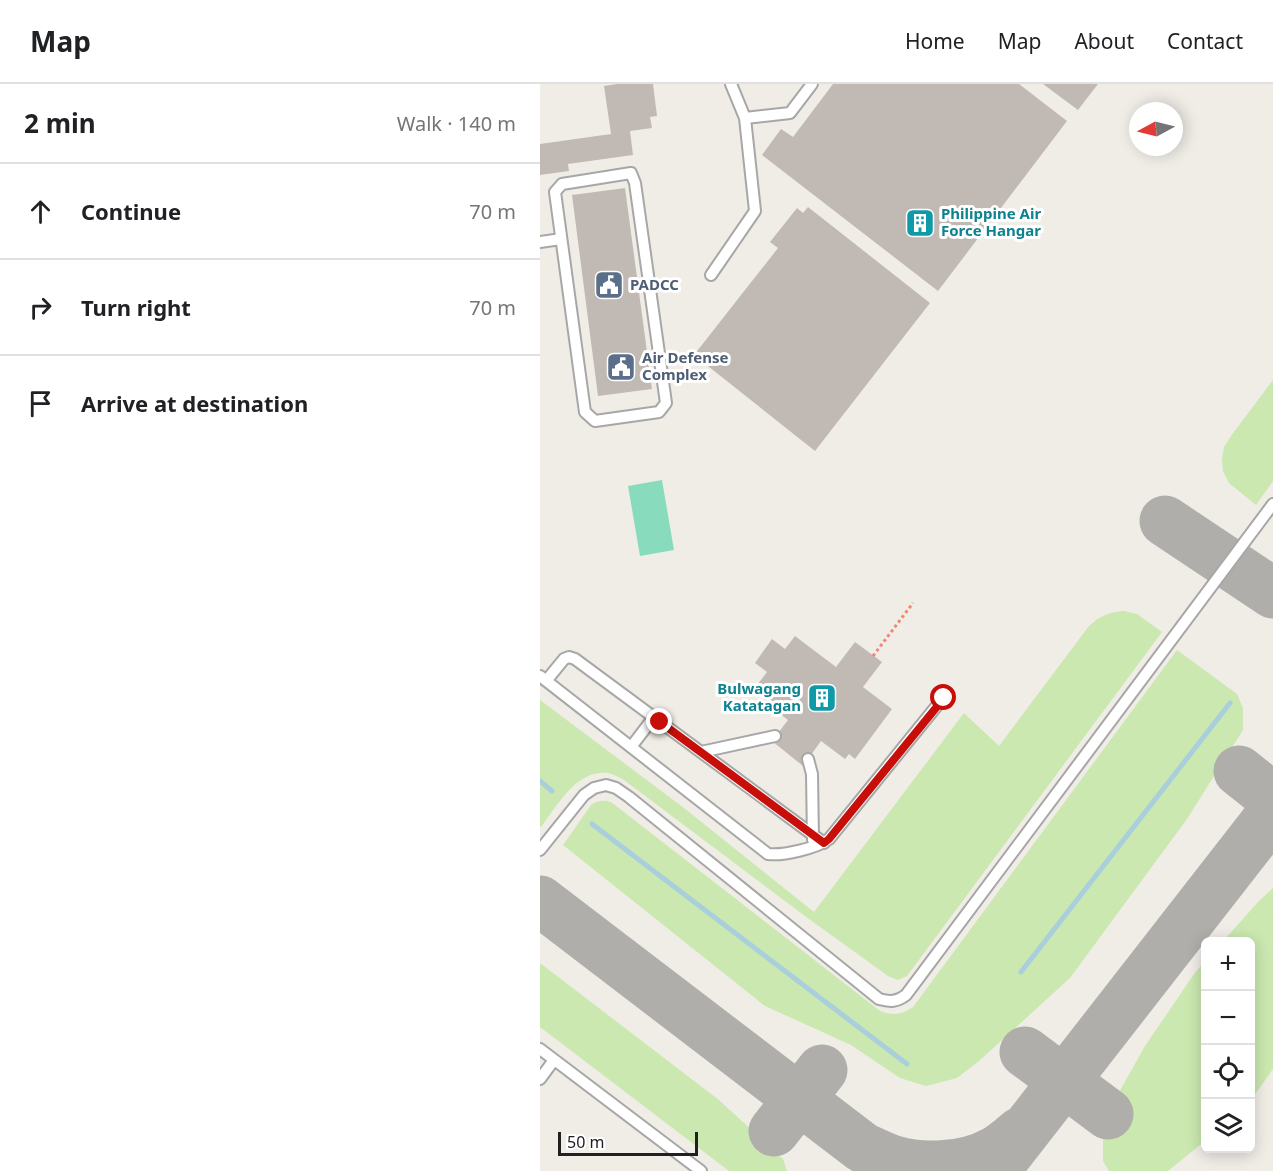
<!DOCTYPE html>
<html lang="en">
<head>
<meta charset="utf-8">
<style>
	body { margin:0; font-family:"Noto Sans",sans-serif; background:#f6f6f6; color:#202124 }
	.controls { position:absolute; right:18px; bottom:18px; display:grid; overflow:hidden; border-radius:9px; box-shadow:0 3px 15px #0003 }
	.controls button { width:54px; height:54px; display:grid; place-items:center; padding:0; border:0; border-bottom:2px solid #e0e0e0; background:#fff; color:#202124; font:30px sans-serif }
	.compass { position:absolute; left:589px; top:18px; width:54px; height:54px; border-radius:50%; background:#fff; box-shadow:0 3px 15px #0003; rotate:263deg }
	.scale { position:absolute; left:18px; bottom:15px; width:140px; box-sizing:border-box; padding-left:6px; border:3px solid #202020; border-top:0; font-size:16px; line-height:21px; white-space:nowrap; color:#202020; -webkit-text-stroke:4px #fff; paint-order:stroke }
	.stop { position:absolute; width:18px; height:18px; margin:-14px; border:4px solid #c70e09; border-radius:50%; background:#fff }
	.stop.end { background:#c70e09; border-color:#fff; box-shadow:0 2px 6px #0008 }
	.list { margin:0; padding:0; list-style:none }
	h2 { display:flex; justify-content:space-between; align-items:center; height:78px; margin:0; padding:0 24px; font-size:26px }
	h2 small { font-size:20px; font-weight:400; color:#757577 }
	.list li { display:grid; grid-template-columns:39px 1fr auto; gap:18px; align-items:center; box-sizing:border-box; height:96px; padding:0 24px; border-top:2px solid #e0e0e0 }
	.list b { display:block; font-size:22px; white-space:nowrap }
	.list em { font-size:20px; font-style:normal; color:#757577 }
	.icon { flex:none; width:33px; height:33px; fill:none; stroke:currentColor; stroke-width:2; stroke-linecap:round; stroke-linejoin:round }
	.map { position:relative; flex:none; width:733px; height:1087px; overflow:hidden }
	header { display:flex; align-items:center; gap:36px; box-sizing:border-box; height:84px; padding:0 30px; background:#fff; border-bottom:2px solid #e0e0e0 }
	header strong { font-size:28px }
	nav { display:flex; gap:33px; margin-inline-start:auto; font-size:21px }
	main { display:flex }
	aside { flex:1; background:#fff }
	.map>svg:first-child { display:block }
	.grass { fill:#cae8b0 }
	.pitch { fill:#89dbbe }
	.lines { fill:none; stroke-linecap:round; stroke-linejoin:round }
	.stream { stroke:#aacfdc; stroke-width:5 }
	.taxiway { stroke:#afaeaa; stroke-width:51 }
	.building { fill:#c1bab4 }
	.lane-casing { stroke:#a7a7a7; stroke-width:14 }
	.path { stroke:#f48575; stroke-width:3; stroke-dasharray:3 3; stroke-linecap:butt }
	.lane { stroke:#fff; stroke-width:10 }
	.route { stroke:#c70e09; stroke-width:8 }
	.labels { text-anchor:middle; stroke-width:6; stroke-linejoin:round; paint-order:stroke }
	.culture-label { font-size:15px; font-weight:bold; fill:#0d838f; stroke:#fff; text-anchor:start }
	.service-label { font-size:15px; font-weight:bold; fill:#4e5e75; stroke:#fff; text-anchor:start }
</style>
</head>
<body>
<header>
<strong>Map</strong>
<nav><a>Home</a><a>Map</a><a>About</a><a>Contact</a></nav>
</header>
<main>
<aside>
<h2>2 min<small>Walk · 140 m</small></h2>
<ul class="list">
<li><svg class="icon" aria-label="ahead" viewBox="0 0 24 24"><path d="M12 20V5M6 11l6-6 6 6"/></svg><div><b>Continue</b></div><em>70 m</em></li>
<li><svg class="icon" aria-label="right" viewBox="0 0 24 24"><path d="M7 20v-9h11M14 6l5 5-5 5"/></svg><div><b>Turn right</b></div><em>70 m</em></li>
<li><svg class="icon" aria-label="arrive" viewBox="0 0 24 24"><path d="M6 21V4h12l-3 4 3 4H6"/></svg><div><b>Arrive at destination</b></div></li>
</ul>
</aside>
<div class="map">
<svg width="733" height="1087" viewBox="0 0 733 1087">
	<rect width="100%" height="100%" fill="#f0ede7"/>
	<path class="grass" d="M733 296V397L716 421 689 399 683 387 682 375 684 363 691 352Z
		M584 527 597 530 622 548 367 892 358 896 348 892 269 835 84 696C79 693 73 690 67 689 36 686 17 722 1 743L0 742V616L144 724 274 828 424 629 459 662 549 542C560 532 569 528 584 527Z
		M637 566 697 610 703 624V646L647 735 530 894 439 977 417 994 386 1002 360 994 311 961 225 922 23 761 51 721C58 716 63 716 71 718L340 927C353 932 362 931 373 923Z
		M733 804V985L711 1016 710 858 683 857 719 817Z
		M665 877V1057L628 1087H569L563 1077V1053L569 1026 605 962 654 890Z
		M0 879 179 1016 243 1075 247 1087H189L0 943Z"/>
	<path class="pitch" d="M122 396 134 466 100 472 88 402Z"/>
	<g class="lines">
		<path class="stream" d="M0 697 12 707
			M52 740 367 980
			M481 888 690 619"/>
		<path class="taxiway" d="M625 437 733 509
			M699 687 733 714
			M0 817 322 1063 362 1087
			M485 968 568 1030
			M234 1047 282 986
			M328 1066C337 1070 345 1074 354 1077 384 1086 427 1083 454 1068 464 1063 472 1055 481 1048
			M454 1087 733 729"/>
	</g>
	<path class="building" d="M77 0H113L117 32 110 33 112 44 90 47 93 71 28 80 29 87 0 91V60L71 50 64 2Z
		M293 0H479L527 37 398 207 222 71 241 45 253 53Z
		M503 0H558L538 26Z
		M85 104 112 305 58 312 32 111Z
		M268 123 390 219 275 367 154 271 238 164 230 158 257 124 263 129Z
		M255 552 296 583 315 558 342 578 323 603 352 625 315 675 309 670 305 675 281 657 263 682 232 657 248 636 223 617 229 610 217 601 227 588 215 579 232 555 245 565Z"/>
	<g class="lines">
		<g class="lane-casing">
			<path id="lane" d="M205 34 250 29 272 0
				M91 89 95 99 126 319 119 328 55 337 45 328 15 108 22 100Z
				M0 158 21 155
				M171 191 215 127 205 34 191 0
				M0 592 228 770C243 772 277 764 289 755L404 613
				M6 597 24 575 29 573 35 575 284 759
				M91 663 114 633
				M161 668 235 652
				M268 675 272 690 273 756
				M0 766 44 711 54 704 66 701 76 704 89 713 339 915C350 918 357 918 366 911L733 420
				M0 965 161 1087
				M0 995 14 976"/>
		</g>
		<path class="path" d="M333 572 373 519"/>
		<use href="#lane" class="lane"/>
	</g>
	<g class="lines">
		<path class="route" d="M120 638 284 759 289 755 404 614"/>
	</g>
	<defs>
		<g id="building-square" transform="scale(1.5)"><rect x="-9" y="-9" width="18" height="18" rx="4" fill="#0f9aa8" stroke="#fff"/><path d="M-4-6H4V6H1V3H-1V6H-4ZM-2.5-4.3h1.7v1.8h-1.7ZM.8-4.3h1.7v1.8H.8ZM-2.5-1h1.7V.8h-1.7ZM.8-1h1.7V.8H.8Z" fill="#fff"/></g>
		<g id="civic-square" transform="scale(1.5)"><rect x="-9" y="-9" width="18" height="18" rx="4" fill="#5c6f8a" stroke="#fff"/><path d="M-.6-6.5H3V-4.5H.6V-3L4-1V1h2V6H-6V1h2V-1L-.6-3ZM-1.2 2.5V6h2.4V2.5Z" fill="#fff"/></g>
	</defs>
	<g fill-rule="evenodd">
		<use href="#building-square" x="380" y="139"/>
		<use href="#civic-square" x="69" y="201"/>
		<use href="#civic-square" x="81" y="283"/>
		<use href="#building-square" x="282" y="614"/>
	</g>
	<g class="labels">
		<g class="culture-label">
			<text x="401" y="135">Philippine Air<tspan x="401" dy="17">Force Hangar</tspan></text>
			<text x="261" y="610" text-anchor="end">Bulwagang<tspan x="261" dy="17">Katatagan</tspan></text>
		</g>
		<g class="service-label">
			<text x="90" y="206">PADCC</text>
			<text x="102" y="279">Air Defense<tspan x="102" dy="17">Complex</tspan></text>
		</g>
	</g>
</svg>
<div class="controls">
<button>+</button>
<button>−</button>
<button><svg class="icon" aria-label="locate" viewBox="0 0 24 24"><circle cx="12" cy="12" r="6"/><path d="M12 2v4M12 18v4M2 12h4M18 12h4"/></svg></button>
<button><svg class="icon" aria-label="layers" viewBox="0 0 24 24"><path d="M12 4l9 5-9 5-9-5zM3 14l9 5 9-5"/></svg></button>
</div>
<svg class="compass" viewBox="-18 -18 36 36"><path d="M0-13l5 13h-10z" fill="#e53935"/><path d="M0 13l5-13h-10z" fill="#757577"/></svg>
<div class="scale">50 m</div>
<div class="stop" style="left:404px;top:614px"></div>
<div class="stop end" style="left:120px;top:638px"></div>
</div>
</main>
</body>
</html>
